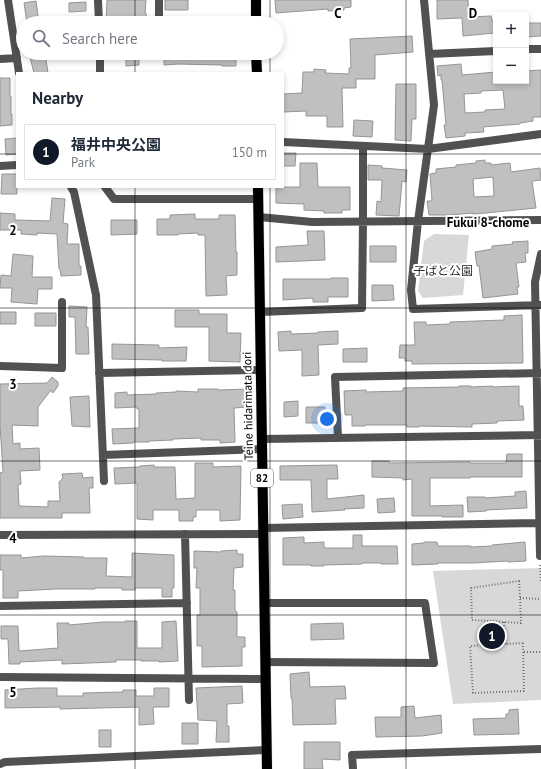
<!DOCTYPE html>
<html lang="en">
<head>
<meta charset="utf-8">
<style>
	body { margin:0; font-family:"PT Sans","Noto Sans JP",sans-serif; background:#f2f2f3; color:#1f2937 }
	.controls { position:absolute; right:12px; top:12px; display:grid; overflow:hidden; border-radius:0px; box-shadow:0 2px 6px #0003 }
	.controls button { width:36px; height:36px; display:grid; place-items:center; padding:0; border:0; border-bottom:1px solid #e0e1e3; background:#fff; color:#1f2937; font:20px sans-serif }
	.you { position:absolute; left:327px; top:419px; width:14px; height:14px; margin:-10px; border:3px solid #fff; border-radius:50%; background:#1a73e8; box-shadow:0 0 0 6px #1a73e833 }
	.badge { display:grid; place-items:center; width:26px; height:26px; border-radius:50%; background:#111827; color:#fff; font-size:13px; font-weight:700 }
	.pin { position:absolute; translate:-50% -50%; border:2px solid #fff; box-shadow:0 1px 4px #0006 }
	.list { margin:0; padding:0; list-style:none }
	h2 { display:flex; justify-content:space-between; align-items:center; height:52px; margin:0; padding:0 16px; font-size:17px }
	h2 small { font-size:13px; font-weight:400; color:#747a83 }
	.list li { display:grid; grid-template-columns:26px 1fr auto; gap:12px; align-items:center; box-sizing:border-box; height:56px; margin:0 8px 8px; padding:0 8px; border:1px solid #e0e1e3; border-radius:0px }
	.list b { display:block; font-size:15px; white-space:nowrap }
	.list p { margin:0; font-size:13px; white-space:nowrap; color:#747a83 }
	.list em { font-size:13px; font-style:normal; color:#747a83 }
	.icon { flex:none; width:22px; height:22px; fill:none; stroke:currentColor; stroke-width:2; stroke-linecap:round; stroke-linejoin:round }
	.map { position:relative; flex:none; width:541px; height:769px; overflow:hidden }
	.search { position:absolute; background:#fff; box-shadow:0 2px 6px #0003; left:16px; top:16px; width:268px; height:44px; display:flex; align-items:center; gap:10px; box-sizing:border-box; padding:0 14px; border-radius:22px; color:#747a83; font-size:15px }
	.panel { position:absolute; background:#fff; box-shadow:0 2px 6px #0003; left:16px; top:72px; width:268px; height:116px; border-radius:0px }
	.map>svg:first-child { display:block }
	.green { fill:#d8d8d8 }
	.building { fill:#c0c0c0; stroke:#959595; fill-rule:evenodd }
	.lines { fill:none; stroke-linecap:round; stroke-linejoin:round }
	.primary-casing { stroke:#dbdbdb; stroke-width:11 }
	.path { stroke:#737373; stroke-width:2; stroke-dasharray:1 2; stroke-linecap:butt }
	.minor { stroke:#515151; stroke-width:8 }
	.primary { stroke:#000; stroke-width:10 }
	.grid { fill:none; stroke:#000; stroke-width:1; stroke-opacity:0.55 }
	.labels { text-anchor:middle; stroke-width:4; stroke-linejoin:round; paint-order:stroke }
	.shield { fill:#fff; stroke:#4c4c4c; stroke-width:1 }
	.shield-label { font-size:11px; font-weight:bold; fill:#000 }
	.park-label { font-size:12px; fill:#2f2f2f; stroke:#fff }
	.street-label { font-size:12px; fill:#000; stroke:#fff }
	.neighbourhood-label { font-size:13px; font-weight:bold; fill:#000; stroke:#fff }
	.grid-label { font-size:13px; text-anchor:middle; font-weight:bold; fill:#000; stroke:#fff; stroke-width:4; stroke-linejoin:round; paint-order:stroke }
</style>
</head>
<body>
<div class="map">
<svg width="541" height="769" viewBox="0 0 541 769">
	<rect width="100%" height="100%" fill="#fff"/>
	<path class="green" d="M434 234 469 235 463 295 423 298 418 291 424 241Z
		M541 568V700L453 704 433 571Z"/>
	<path class="building" d="M107 0H146L145 13H146L147 23H106Z
		M165 0H188V10H165Z
		M275 0H351V7L344 8V10L328 11V9L276 13Z
		M437 0H468L469 17 491 16 492 21H495V33L463 36 462 18 437 19Z
		M36 1 39 23H27L24 3Z
		M86 2V11L69 12V3Z
		M526 23H541V36L526 37Z
		M412 36 413 52 375 55V79H356V88H342L343 127H327V116H306V111L283 112V94L302 93 303 72H314V69L326 70 325 73 349 74V68H351L350 39Z
		M29 53H45L48 73H34Z
		M126 53H139V65L126 66Z
		M164 53 222 55V53H236V66H222V65L178 64 164 65Z
		M461 64 462 75 496 72V81H526V71L541 70V117H533V121L520 123V124L483 127 484 132 465 133V136L446 138 444 125H446L442 80H441V75L438 76 437 66ZM503 90 505 109 485 110V112L465 113 464 94 481 93V91Z
		M0 78H10V96H11V114H12V125L0 126Z
		M396 84H416V119H412L411 141 395 140Z
		M354 120 373 121 372 137 353 136Z
		M17 138V154L6 155 5 139Z
		M283 153H296L295 166H283Z
		M485 160V163H491V165L510 163 511 172 540 168 541 180 532 181 536 208 486 213 473 214V213L450 215H429L427 201H432L430 174 436 173V169L456 167V165L476 163V161ZM493 177 494 196 474 197 473 179Z
		M300 163H317L318 187H350V210H342V213H324V211L304 210V204L276 203V187H300Z
		M368 165 382 166V168L407 170 406 182 402 181 399 216 376 215 377 201 381 202 382 180H368Z
		M2 174H17V194H1Z
		M52 198 65 199 63 223 68 224 67 244H79V266H81V275L61 276 60 269H59L57 234 37 233V235L21 234V230H0V213L15 214V220L50 221Z
		M195 214V219H219V215H235L236 252H237V275L226 276 227 295 206 296 205 235H198V233L178 234V235H157V219H170V215Z
		M111 220H137V234L111 235Z
		M307 231H324L325 260 276 262V247L308 245Z
		M528 241V253H525L526 262 516 263 519 287H517L518 294 483 298 479 266H477L475 252 492 249V246L513 244 512 242Z
		M370 246H396V262H370Z
		M13 254 33 256 32 277H52V289H38L37 304 11 302 12 288H0L1 275 11 276Z
		M331 278H348V297H328V302H313V298L283 300V279H331Z
		M372 285H393L394 300 372 301Z
		M69 306 87 307 86 327H88L89 354H76L75 317H69Z
		M175 310H199V314H227V333H241L240 362 209 361V327H175Z
		M0 312H16V324H0Z
		M35 313H56V326H35Z
		M522 315 523 363 412 364V361H405V358H399L400 345H415L414 322H426V325L450 324V322L504 320V316Z
		M291 331V334L318 333V332L338 331V344L318 345 319 375 302 376V350L279 351 278 332Z
		M112 344 159 345V348L187 347 186 361H162V360L112 359Z
		M367 348V362H343V349Z
		M52 377 58 382V386L53 393 51 390 38 407V426L12 425 13 444 20 443V449L39 448 40 470 20 471 21 484 18 485 19 506 48 507V501H60L59 482 63 478 62 474 82 473 83 478 93 477V488H89L90 513H62V518H0V473L3 472 0 425V384L47 383Z
		M459 386H471V387L493 386V387L519 386V406H523L524 420 497 421V423L472 424V427L419 426V427H407V425H365V426H352V415H345L344 391 366 390V392L403 391V388L459 387Z
		M198 389H218V390L247 389V407L234 408 235 442 220 443V440H201V438L173 439V440L149 441V442H133V443L113 444 112 429 139 428V409H137V407L115 408V393L127 392V395L156 394V393L176 392V391L198 392Z
		M89 396 90 427 72 426 70 397Z
		M298 401V416L284 417V402Z
		M306 407H325V423H306Z
		M507 454H522V477H470V478H430V506L463 505V517H442V516H412V479L403 480V478L372 477V461H389V463L470 462V463H506Z
		M195 463H213V467L241 466 240 520 220 521V510H196V517H193V521H179V510H153V520L137 519V483L115 484 114 468 140 467V466L154 465V467H175L176 499 195 498Z
		M337 465 338 479H327V499L364 495V508L344 509 345 510 312 512 311 480H280V466Z
		M526 491 527 508 486 510V511L468 512 467 497H485V498L515 496V492Z
		M394 498 395 512 378 513 377 499Z
		M302 504 303 517 283 519 282 505Z
		M353 535H362V546H397L398 564H381V563H362V564L324 565V566H311V565H283V538L304 537V543L324 542V548H353Z
		M424 542H437L438 546H471V547L492 546V545L525 542 526 561 508 562V561L472 563H438V564L412 565V544L424 543Z
		M237 550V554H243V567L234 568 233 590H235V611L237 612V637H245V647H242V666L202 667V646H197V615H200V588H196L197 568H194V551L221 552V551Z
		M132 553 174 555V588H172V597H162V588H135V590H122V588H95V589H56L18 591V598H3V570H0V555H21V558L44 556 84 557V558H107L106 576 132 577Z
		M125 621H137V648H162V622L176 621 178 661 159 662V661H141V660H116V662L62 664V660L20 662V664H9L8 639H1V626H18L19 651 58 648 57 623H69V625L103 622H125Z
		M343 623 344 639 311 640V624Z
		M309 672 310 687 345 686 346 699H335L336 724 293 725 292 698H291L290 674Z
		M242 686 243 703 227 704V726H229V742H216L217 721 198 720 196 688Z
		M37 688H57V696H83V693L123 692V690H136V696H154V688H169V707H153L154 724 139 725V707L60 709V707L5 708V690Z
		M414 706 415 718 441 715 442 733 422 736 376 737 375 717H401V707Z
		M518 709 519 734 474 735 473 719 506 718V714H509V710Z
		M182 723H198V744H182Z
		M99 730H111V747H99Z
		M304 742H340V760L322 759 323 769H304Z"/>
	<g class="lines">
		<g class="primary-casing">
			<path id="primary" d="M256 0V23
				M256 53 257 73
				M258 187 267 769"/>
		</g>
		<path class="path" d="M540 565 541 583
			M519 581 520 598 521 623 472 620 471 588Z
			M520 598 541 599
			M504 622 506 644
			M523 643 524 691 473 693 470 646Z
			M524 652H541"/>
		<path class="minor" d="M8 0 19 73
			M98 0 99 23
			M424 0 434 105 418 221 411 290 413 309 541 305
			M159 23V0
			M526 49H541
			M100 53V73
			M429 54 496 51
			M0 59 17 58
			M283 142 428 149 541 134
			M0 166 17 165
			M71 187 74 192 96 295 104 481
			M105 187 114 199H258
			M259 217 312 222 541 220
			M260 312 362 308 363 222V146
			M0 366 62 368V302
			M99 373 261 370
			M338 438 335 377 541 373
			M262 439 541 435
			M103 455 262 449
			M263 528 541 523
			M185 534 189 700
			M0 535 263 534
			M540 556 535 282 541 254
			M264 603H425L434 663 265 662
			M0 606 187 603
			M0 677 265 679
			M0 764 5 762 266 750
			M353 769 352 755 541 749"/>
		<use href="#primary" class="primary"/>
	</g>
	<path class="grid" d="M135 0V23M270 0V23M406 0V769M135 53V73M270 53V73M0 154H17M283 154H541M135 187V769M270 187V769M0 308H541M0 461H541M0 615H541"/>
	<g class="labels">
		<rect class="shield" x="251" y="469" width="22" height="18" rx="3"/>
		<g class="shield-label">
			<text x="262" y="482">82</text>
		</g>
		<g class="park-label">
			<text x="443" y="275">子ばと公園</text>
		</g>
		<g class="street-label">
			<text transform="translate(248 406) rotate(-91)" y="4">Teine hidarimata dori</text>
		</g>
		<g class="neighbourhood-label">
			<text x="488" y="227">Fukui 8-chome</text>
		</g>
	</g>
	<g class="grid-label">
		<text x="338" y="18">C</text>
		<text x="473" y="18">D</text>
		<text x="13" y="235">2</text>
		<text x="13" y="389">3</text>
		<text x="13" y="543">4</text>
		<text x="13" y="697">5</text>
	</g>
</svg>
<div class="controls">
<button>+</button>
<button>−</button>
</div>
<div class="you"></div>
<div class="pin badge" style="left:492px;top:636px">1</div>
<div class="search"><svg class="icon" aria-label="search" viewBox="0 0 24 24"><circle cx="10" cy="10" r="6"/><path d="M15 15l6 6"/></svg>Search here</div>
<section class="panel">
<h2>Nearby<small></small></h2>
<ul class="list">
<li><span class="badge">1</span><div><b>福井中央公園</b><p>Park</p></div><em>150 m</em></li>
</ul>
</section>
</div>
</body>
</html>
